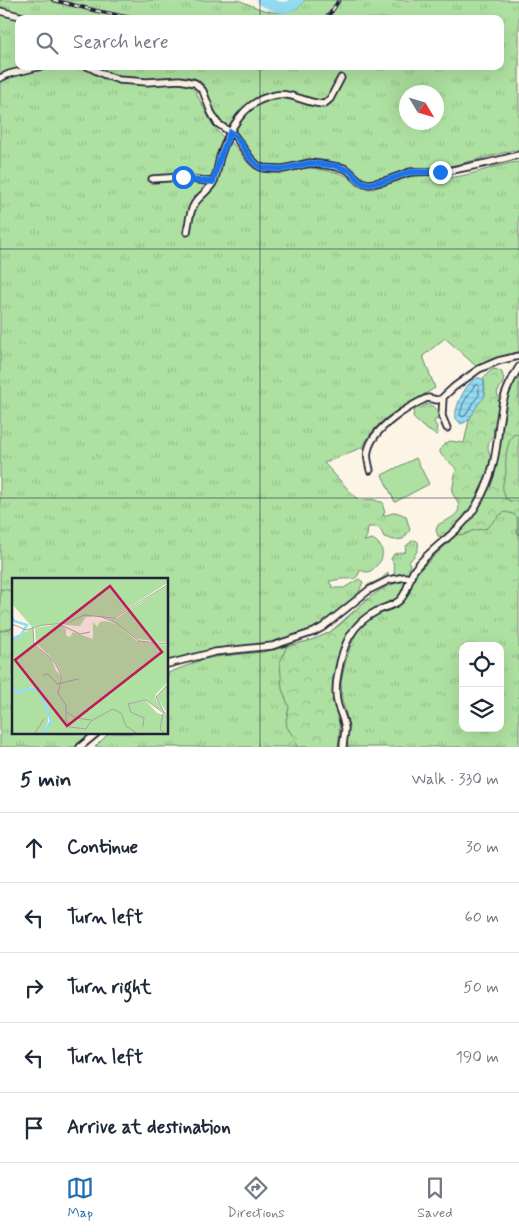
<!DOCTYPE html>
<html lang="en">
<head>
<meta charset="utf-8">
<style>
	body { margin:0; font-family:Mynerve,sans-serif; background:#f2f2f3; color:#1f2937 }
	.controls { position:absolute; right:15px; bottom:15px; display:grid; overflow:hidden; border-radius:10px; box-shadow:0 5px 20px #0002 }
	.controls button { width:45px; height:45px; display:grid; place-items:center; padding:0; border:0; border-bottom:1px solid #e0e1e3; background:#fff; color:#1f2937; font:25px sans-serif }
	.compass { position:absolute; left:399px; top:85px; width:45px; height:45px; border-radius:50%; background:#fff; box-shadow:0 5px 20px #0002; rotate:128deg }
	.stop { position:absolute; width:15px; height:15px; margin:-11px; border:4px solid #1a73e8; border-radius:50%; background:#fff }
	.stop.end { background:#1a73e8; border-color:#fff; box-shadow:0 1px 5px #0008 }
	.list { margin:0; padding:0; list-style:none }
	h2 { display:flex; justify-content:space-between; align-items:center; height:65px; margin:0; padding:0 20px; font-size:21px }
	h2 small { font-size:16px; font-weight:400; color:#747a83 }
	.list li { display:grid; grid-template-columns:32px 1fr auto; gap:15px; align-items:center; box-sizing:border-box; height:70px; padding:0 20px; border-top:1px solid #e0e1e3 }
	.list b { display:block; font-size:19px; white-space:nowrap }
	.list em { font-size:16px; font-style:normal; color:#747a83 }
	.icon { flex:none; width:28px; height:28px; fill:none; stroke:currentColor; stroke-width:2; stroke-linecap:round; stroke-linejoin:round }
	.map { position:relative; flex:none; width:519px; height:747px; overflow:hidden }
	.search { position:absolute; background:#fff; box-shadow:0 5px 20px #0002; left:15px; right:15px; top:15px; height:55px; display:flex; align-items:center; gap:12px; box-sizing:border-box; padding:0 18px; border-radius:10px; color:#747a83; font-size:19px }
	.sheet { height:415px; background:#fff }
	nav { display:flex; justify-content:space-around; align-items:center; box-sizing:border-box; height:70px; border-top:1px solid #e0e1e3; background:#fff; font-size:14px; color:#747a83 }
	nav a { display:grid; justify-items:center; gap:2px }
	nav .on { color:#1f6fb2 }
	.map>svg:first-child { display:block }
	.grass { fill:url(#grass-tufts); stroke:#68826e; fill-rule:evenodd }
	.forest { fill:url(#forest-crowns); stroke:#68826e }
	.pitch { fill:#aee1a1; stroke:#68826e }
	.water { fill:url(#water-rules); stroke:#6592a9 }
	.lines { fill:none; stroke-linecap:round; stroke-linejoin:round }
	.shore { stroke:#4f6c85; stroke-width:1 }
	.river { stroke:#92dcf3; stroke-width:11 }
	.street-casing { stroke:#22223b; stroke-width:9 }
	.street { stroke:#fcf5e5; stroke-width:5.5 }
	.rail-casing { stroke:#22223b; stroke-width:4 }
	.rail { stroke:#fcf5e5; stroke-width:2; stroke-dasharray:5.5; stroke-linecap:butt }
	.route { stroke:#1a73e8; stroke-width:6 }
	.grid { fill:none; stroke:#22223b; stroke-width:1; stroke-opacity:0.55 }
	.inset-river { fill:none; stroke:#92dcf3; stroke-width:2.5 }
	.inset-road { fill:none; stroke:#a5a1a1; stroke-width:1 }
	.view { fill:#c2185b; fill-opacity:0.15; stroke:#c2185b; stroke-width:2.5 }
	.inset-edge { fill:none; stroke:#22223b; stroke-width:2.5 }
</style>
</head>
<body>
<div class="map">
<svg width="519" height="747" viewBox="0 0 519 747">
	<defs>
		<pattern id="grass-tufts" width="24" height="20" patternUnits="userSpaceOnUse" patternTransform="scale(1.25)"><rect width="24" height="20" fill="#aee1a1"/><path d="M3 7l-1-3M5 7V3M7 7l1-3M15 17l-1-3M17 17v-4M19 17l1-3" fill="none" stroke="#95c18c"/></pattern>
		<pattern id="forest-crowns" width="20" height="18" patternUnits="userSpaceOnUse" patternTransform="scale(1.25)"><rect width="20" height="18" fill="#aee1a1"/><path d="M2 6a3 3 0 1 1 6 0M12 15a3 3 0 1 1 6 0" fill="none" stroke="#95c18c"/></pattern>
		<pattern id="water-rules" width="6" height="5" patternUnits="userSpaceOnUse" patternTransform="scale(1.25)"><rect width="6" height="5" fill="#92dcf3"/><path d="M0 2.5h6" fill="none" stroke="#7ebcd1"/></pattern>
	</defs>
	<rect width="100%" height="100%" fill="#fcf5e5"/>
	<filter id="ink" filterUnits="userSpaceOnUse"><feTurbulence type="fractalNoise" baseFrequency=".02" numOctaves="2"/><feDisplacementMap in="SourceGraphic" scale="10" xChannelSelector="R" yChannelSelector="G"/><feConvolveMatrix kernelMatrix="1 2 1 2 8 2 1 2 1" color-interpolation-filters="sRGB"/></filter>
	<g filter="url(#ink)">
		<path class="grass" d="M0 0H238C256 7 273 17 292 10 298 8 302 5 304 0H519V150H514L460 164 446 167 444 169C431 169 417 168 405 171 395 173 383 181 373 181 361 181 358 173 350 168 341 162 324 160 313 159 305 158 298 162 291 164 281 166 266 168 257 161 248 154 245 141 237 134 231 128 224 126 219 119 208 105 211 77 187 77 190 87 192 86 196 93 204 107 209 121 219 133 223 138 229 140 234 145 245 156 246 168 264 172 270 173 277 174 283 173 292 172 300 168 309 168 319 168 329 172 339 173 353 175 355 191 372 189 388 184 404 177 420 175 432 174 443 179 455 177 477 174 497 164 519 162V353L494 361 478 368 445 338 423 356 435 388C409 404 376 417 363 447L324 463 356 498C362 502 368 498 375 500 377 501 380 502 382 502L384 504 383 508 385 511 383 516 396 512 406 516 410 530 403 539 394 540 384 537C379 526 379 527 368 527L367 536 364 541 372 539C383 544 386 557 377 565 374 568 372 571 368 572 365 572 362 571 360 570 357 582 352 578 342 579 338 579 334 581 329 581L333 588H344L359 579 363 582 359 592 361 593 322 624 312 629 270 643 219 649 168 661V580H14V733H93L77 747H0ZM19 19H500V66H19ZM406 92H436V122H406Z
			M519 373V747H348L347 740 349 728 346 713 342 700 341 682 345 664 351 645 358 629 365 623 377 614 398 606 404 600 411 588 417 573 463 528 477 510 497 463 507 398ZM463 646H500V728H463Z
			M427 404C435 406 437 411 440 418L439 420 436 419 434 422 437 427 436 430 438 433 437 435C431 432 427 430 422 426 416 419 410 420 415 409L421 408Z
			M415 540 418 542C420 550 414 556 409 562L411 570 408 576 364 591 368 585 381 579 388 573V577L394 574C395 569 394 563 391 559L394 554 405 552 406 546 412 541Z
			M397 582 392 602C356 614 343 630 337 667 335 678 333 688 334 698 334 707 338 715 339 724 340 732 339 739 338 747H95L109 733H168V673L199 661 213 657 263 652 305 642 318 638 329 633 337 626 364 602 378 592Z"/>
		<path class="forest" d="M494 369 501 371C507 383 501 384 497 393L499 398 498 419 493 429C496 436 489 439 488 446 488 453 492 458 491 465 489 471 487 477 484 483 481 491 478 500 473 508 465 519 454 529 444 538L438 536 436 530 438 525C445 520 463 516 458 503 457 499 453 496 452 492L456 469C450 459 427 453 450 441L464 443 469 420 479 402 485 395C484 390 486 383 483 379L490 371Z
			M519 373V435L514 434C506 442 505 461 506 472 506 477 504 479 503 483 502 489 504 494 506 499L511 501H519V535C516 530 518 524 517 517L513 514 506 512 501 514 487 528 472 531 464 535 457 534 477 510 488 487 497 463 507 398Z
			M407 581C397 609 381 600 361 617 355 623 348 630 345 638 338 654 333 680 334 698 334 707 338 715 339 724 340 732 339 739 338 747H297L294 738 287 727 286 721 289 707 282 689 280 662 287 646C301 643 315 640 328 633 334 630 340 624 346 619 364 602 381 584 407 581Z
			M0 589 8 590 14 593V628L0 631Z"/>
		<path class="pitch" d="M416 458 429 484 395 502 382 475Z"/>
		<path class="water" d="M476 378H480L484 380V390L485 395C484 398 482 400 480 402 473 410 472 421 461 424L459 422 455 417C456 405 465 384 476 378Z"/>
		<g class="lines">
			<path class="shore" d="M475 385H477L479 386V395L475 400 465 416 462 417 460 414 463 404Z"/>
			<path class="river" d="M262 0C277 6 284 13 298 0"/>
			<g class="street-casing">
				<path id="street" d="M0 11 31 19
					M87 66 105 75 119 80 147 82 180 80 195 83 203 91 211 112 217 123 234 135 251 159 257 165 263 168 283 169 310 163 326 165 344 168 349 171 361 182 369 184 385 181 410 172 448 171 487 163 519 155
					M0 78 9 74 42 66
					M152 179 183 177 192 179 213 182
					M187 232C189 223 189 212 195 203 200 196 208 191 213 183 217 175 218 165 220 157 229 129 244 100 276 95 292 92 307 104 324 104L330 99 341 78
					M443 398 442 416 447 428
					M370 470C369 464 366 457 368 451 372 429 406 408 425 399L428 398 437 400 441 399 454 387 479 369 498 361 519 356
					M168 664 215 652 272 646 314 632 323 627 369 590 389 580 405 577 410 578
					M80 747 97 733
					M343 747C343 741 345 735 345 728 344 721 341 714 338 706 335 696 336 683 338 673 343 645 351 624 377 611 384 607 394 606 400 600 409 591 408 578 415 569 432 546 463 531 477 504 484 492 490 478 493 465 496 452 498 437 499 424 501 415 501 406 504 398 507 387 513 377 519 367"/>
			</g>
			<use href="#street" class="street"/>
			<g class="rail-casing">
				<path id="rail" d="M53 0 97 11 136 19
					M325 19 332 11 339 0"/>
			</g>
			<use href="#rail" class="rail"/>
		</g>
	</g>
	<g class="lines" filter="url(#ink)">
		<path class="route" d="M183 177 192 180 213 182 220 158 230 132 237 138 251 159 257 165 263 168 283 169 310 163 337 166 350 171 361 182 369 184 385 181 410 172H440"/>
	</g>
	<path class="grid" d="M260 0V19M260 66V747M0 249H519M0 498H519"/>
	<g transform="translate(12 578)">
		<rect width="156" height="156" fill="#fcf5e5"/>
		<path d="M0 0H156L157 4 102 39 72 37 55 44 20 49 0 26ZM156 7V65L126 61 96 40H105ZM94 43 104 46 125 63 156 67V104L144 116 143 120 153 135 134 122 116 126 134 123 145 135 153 137 154 133 144 119 156 106V156H32L39 142 29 111 16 109 9 114 0 110V61L21 50 22 67 40 82 44 93 50 98 46 116 51 98 43 83 24 65 23 50 47 46 54 51V58L58 59 61 54 81 61V44L85 49 88 44ZM0 111 9 115 14 111 27 112 36 137V144L30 156H0Z" fill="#aee1a1"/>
		<path d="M31 6 27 12 18 16 7 18 0 24 5 18H0V8L17 15 22 8ZM64 21 72 25 69 32 80 39H74L68 48 52 47 66 39 51 45 20 49 17 43 28 44 29 40 31 43 40 39 44 42 48 35 60 40 66 36 67 32 61 28ZM125 27 123 37 111 47 91 38 105 40ZM14 111 26 112 30 122 32 131 23 144 20 141 26 132 21 131 22 123 18 114H12Z" fill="#aee1a1"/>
		<path class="inset-river" d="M0 39 2 43 15 47 9 57 0 61M0 111 9 115 15 110 28 112 39 143 31 156"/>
		<path class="inset-road" d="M88 38 104 45 127 63 157 66M0 46 14 52 31 47 55 45 72 37 102 40 157 6M47 46 68 56 78 54M21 49 22 66 42 83 50 98 46 115 54 127V141L58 149 74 151 79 143 101 131 109 135 114 148 126 156M31 97 36 96 45 106 66 101M55 134 64 140 79 142M151 136 148 151 153 156M131 149 132 140 119 134 116 126 134 122 153 136 144 119 157 105M22 156 32 141"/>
		<path class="view" d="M98 8 150 74 55 148 3 82Z"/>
		<rect width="156" height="156" class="inset-edge"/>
	</g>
</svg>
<div class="controls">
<button><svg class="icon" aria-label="locate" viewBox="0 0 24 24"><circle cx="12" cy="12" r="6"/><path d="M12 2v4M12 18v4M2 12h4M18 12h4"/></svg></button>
<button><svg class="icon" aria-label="layers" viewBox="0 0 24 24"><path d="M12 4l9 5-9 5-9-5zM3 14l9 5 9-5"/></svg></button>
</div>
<svg class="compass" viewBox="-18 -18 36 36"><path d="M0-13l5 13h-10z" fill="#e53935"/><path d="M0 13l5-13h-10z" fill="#747a83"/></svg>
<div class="stop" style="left:183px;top:177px"></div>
<div class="stop end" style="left:440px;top:172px"></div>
<div class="search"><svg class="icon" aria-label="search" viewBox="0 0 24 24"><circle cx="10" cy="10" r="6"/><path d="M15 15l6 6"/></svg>Search here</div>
</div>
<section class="sheet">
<h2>5 min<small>Walk · 330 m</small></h2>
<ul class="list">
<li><svg class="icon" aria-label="ahead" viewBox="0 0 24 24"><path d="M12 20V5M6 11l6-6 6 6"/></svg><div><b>Continue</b></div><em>30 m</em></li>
<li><svg class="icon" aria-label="left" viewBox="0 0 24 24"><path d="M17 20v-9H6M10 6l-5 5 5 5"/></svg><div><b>Turn left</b></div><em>60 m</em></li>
<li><svg class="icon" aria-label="right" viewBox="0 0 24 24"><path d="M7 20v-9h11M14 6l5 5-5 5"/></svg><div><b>Turn right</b></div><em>50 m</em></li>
<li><svg class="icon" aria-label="left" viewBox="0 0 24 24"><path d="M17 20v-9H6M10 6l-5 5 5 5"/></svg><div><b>Turn left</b></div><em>190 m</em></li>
<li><svg class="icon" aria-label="arrive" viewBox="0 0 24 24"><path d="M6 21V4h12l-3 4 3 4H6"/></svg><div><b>Arrive at destination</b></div></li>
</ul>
</section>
<nav>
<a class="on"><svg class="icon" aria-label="map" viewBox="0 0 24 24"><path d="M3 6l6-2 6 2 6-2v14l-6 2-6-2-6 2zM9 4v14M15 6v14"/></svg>Map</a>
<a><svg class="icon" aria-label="directions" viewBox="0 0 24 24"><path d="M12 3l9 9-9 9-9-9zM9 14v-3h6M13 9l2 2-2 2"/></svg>Directions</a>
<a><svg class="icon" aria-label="saved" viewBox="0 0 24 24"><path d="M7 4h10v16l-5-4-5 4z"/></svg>Saved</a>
</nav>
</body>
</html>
